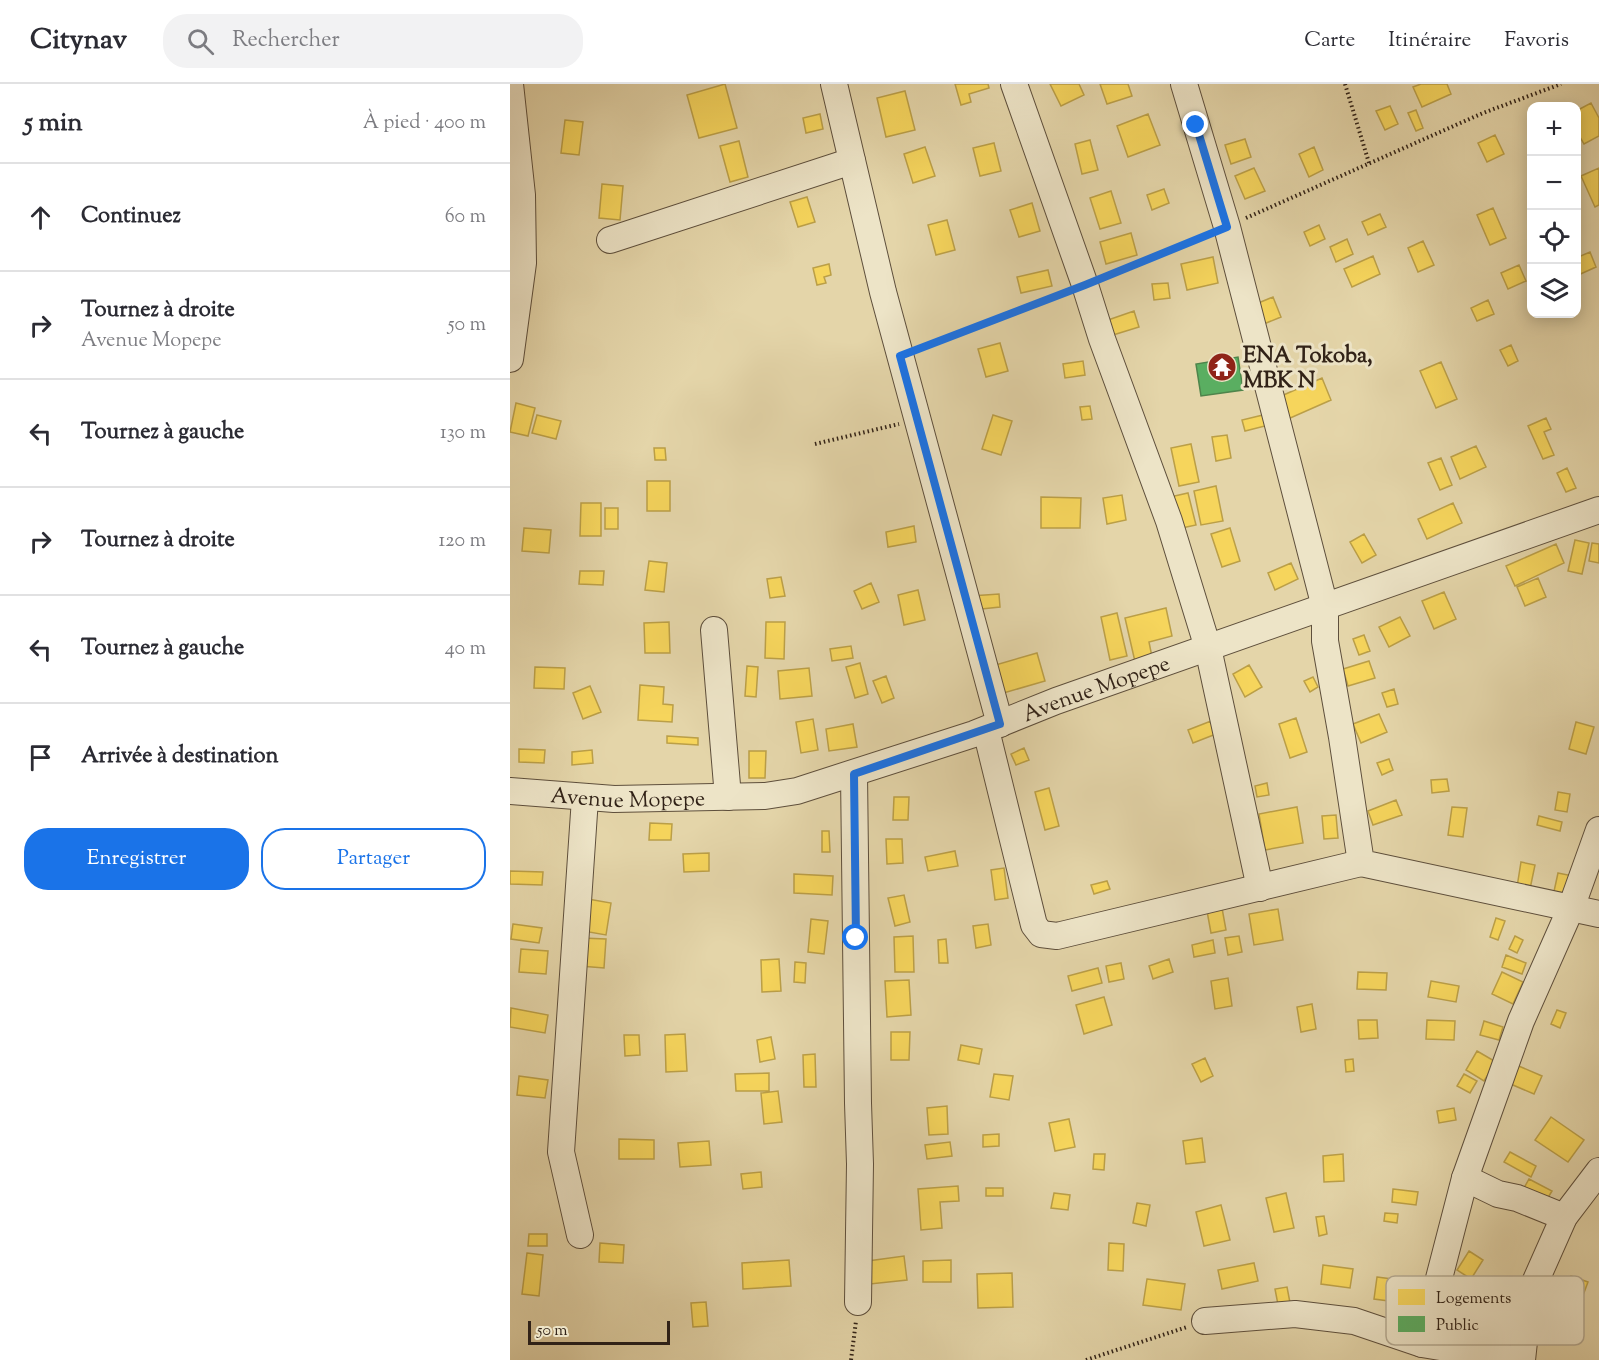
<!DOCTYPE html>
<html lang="fr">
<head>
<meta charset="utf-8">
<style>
	body { margin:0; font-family:"Sorts Mill Goudy",serif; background:#f2f2f3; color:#2b2b33 }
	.controls { position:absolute; right:18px; top:18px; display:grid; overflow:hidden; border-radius:12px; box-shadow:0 3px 15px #0003 }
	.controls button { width:54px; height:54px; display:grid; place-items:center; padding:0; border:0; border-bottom:2px solid #e1e1e2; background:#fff; color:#2b2b33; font:30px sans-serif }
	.scale { position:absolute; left:18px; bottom:15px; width:142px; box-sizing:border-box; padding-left:6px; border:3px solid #312217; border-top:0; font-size:16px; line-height:21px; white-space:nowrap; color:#312217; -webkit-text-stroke:4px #ede4c7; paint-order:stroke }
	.stop { position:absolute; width:18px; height:18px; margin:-14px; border:4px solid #1a73e8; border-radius:50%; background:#fff }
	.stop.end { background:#1a73e8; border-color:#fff; box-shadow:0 2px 6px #0008 }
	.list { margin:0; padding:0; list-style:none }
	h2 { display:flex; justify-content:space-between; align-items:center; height:78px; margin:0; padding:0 24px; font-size:26px }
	h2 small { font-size:20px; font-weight:400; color:#7c7c81 }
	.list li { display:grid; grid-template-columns:39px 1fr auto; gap:18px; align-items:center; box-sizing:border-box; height:108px; padding:0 24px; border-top:2px solid #e1e1e2 }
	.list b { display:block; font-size:22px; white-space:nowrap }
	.list p { margin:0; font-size:20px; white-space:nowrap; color:#7c7c81 }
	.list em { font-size:20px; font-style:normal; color:#7c7c81 }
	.actions { display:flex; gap:12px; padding:18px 24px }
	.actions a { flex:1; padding:14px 0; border:2px solid #1a73e8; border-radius:24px; text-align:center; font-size:21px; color:#1a73e8 }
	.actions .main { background:#1a73e8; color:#fff }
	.icon { flex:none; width:33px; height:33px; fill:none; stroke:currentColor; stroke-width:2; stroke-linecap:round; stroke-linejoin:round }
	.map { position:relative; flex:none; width:1089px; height:1276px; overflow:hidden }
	header { display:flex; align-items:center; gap:36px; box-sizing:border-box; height:84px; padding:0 30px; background:#fff; border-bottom:2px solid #e1e1e2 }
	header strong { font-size:28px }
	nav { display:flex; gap:33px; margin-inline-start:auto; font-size:21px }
	.search { width:420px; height:54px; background:#f2f2f3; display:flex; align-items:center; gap:15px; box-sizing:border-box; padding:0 21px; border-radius:24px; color:#7c7c81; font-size:22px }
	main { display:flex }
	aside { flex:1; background:#fff }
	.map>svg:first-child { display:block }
	.homes { fill:#f6d55c; stroke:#bb9f47; stroke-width:1.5 }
	.public { fill:#5aae61; stroke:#4e844b; stroke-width:1.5 }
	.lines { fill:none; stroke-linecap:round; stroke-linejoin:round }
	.minor-casing { stroke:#5e4f3c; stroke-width:28 }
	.path { stroke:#312217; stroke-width:4; stroke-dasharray:1.5 3; stroke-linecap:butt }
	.minor { stroke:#ede4c7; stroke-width:26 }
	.route { stroke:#1a73e8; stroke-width:8 }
	.labels { text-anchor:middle; stroke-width:6; stroke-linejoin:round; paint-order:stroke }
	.poi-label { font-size:22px; font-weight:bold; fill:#312217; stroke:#ede4c7; text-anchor:start }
	.street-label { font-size:22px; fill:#312217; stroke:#ede4c7 }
	.key { fill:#ede4c7; stroke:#b5aa92; stroke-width:1.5 }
	.key-label { font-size:16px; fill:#312217 }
</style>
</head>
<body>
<header>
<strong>Citynav</strong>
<div class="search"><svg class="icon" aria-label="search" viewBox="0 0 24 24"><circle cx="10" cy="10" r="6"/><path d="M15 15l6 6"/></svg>Rechercher</div>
<nav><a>Carte</a><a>Itinéraire</a><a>Favoris</a></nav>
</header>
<main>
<aside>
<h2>5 min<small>À pied · 400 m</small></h2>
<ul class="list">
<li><svg class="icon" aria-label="ahead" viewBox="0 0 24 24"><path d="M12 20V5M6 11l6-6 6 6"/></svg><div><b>Continuez</b></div><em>60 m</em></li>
<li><svg class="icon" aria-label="right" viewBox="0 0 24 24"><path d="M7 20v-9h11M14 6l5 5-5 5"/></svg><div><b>Tournez à droite</b><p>Avenue Mopepe</p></div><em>50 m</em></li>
<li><svg class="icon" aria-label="left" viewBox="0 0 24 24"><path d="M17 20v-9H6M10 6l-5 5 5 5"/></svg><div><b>Tournez à gauche</b></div><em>130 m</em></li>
<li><svg class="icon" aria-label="right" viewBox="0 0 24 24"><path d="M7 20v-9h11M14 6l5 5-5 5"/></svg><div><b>Tournez à droite</b></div><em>120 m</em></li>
<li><svg class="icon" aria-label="left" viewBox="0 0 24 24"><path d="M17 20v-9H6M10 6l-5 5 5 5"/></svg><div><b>Tournez à gauche</b></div><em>40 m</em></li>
<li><svg class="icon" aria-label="arrive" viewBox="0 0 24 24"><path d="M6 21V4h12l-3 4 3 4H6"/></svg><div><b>Arrivée à destination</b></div></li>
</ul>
<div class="actions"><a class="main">Enregistrer</a><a>Partager</a></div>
</aside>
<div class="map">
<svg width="1089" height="1276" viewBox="0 0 1089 1276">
	<rect width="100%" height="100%" fill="#e4d5a9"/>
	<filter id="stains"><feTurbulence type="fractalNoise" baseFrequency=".00333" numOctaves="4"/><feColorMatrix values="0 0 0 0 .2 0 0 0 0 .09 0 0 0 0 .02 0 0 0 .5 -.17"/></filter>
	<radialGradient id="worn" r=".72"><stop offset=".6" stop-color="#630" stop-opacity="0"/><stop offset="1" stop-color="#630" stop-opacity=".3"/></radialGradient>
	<path class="homes" d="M215 0 227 44 189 54 177 11Z
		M445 0H478L479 4 459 10 461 18 451 21Z
		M540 0H569L574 11 551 22Z
		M590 0H618L622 12 597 20Z
		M911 0H937L941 10 912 23 903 3Z
		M395 7 405 46 376 53 367 14Z
		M1081 19 1089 34V52L1074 60 1066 46V27Z
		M880 22 888 40 875 46 866 27Z
		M906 26 913 44 906 47 898 29Z
		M310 30 313 45 296 49 293 34Z
		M638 30 650 61 618 73 607 42Z
		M55 36 73 38 69 71 51 69Z
		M985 51 994 70 977 78 968 59Z
		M735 55 741 73 721 80 715 61Z
		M580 56 588 86 572 90 565 60Z
		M229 57 238 93 220 98 210 62Z
		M484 59 491 87 470 92 463 64Z
		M415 63 425 92 403 99 394 70Z
		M804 63 813 86 799 93 789 70Z
		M744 84 755 107 735 115 725 92Z
		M1089 84V121L1085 123 1071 92Z
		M92 100 113 102 110 136 89 134Z
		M654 105 659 119 642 126 637 111Z
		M601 107 611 139 590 145 580 114Z
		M297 113 305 138 288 143 280 118Z
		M522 119 530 147 509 153 500 126Z
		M983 124 996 154 980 161 967 131Z
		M870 130 876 143 858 151 852 138Z
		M437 136 445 166 426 171 418 141Z
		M809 141 815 155 800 162 794 148Z
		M621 149 627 171 596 180 590 158Z
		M837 155 843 170 826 178 820 163Z
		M913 157 924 181 908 188 898 164Z
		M1080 168 1086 183 1066 192V174Z
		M863 172 870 190 842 203 834 185Z
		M703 173 708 199 677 206 671 180Z
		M319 180 321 191 314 193 316 199 307 201 303 184Z
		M1009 181 1016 197 998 205 991 189Z
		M538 186 542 202 511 209 507 193Z
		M658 199 660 214 644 216 642 200Z
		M763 213 771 233 749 242 741 222Z
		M978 216 984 230 967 237 961 224Z
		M624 227 629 243 603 251 598 236Z
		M490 259 498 287 476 293 468 265Z
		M1001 261 1008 277 998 282 990 266Z
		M573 277 575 291 555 294 553 280Z
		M931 278 947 315 926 324 910 287Z
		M812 294 821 316 778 335 769 313Z
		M6 319 25 324 18 352 0 348Z
		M580 322 582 335 572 336 570 323Z
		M27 331 51 337 46 355 22 349Z
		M483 331 502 337 491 371 472 365Z
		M753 331 755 342 735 347 732 336Z
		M1036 334 1041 345 1034 348 1044 371 1033 375 1018 342Z
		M717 351 721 374 706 377 702 353Z
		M681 360 689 398 669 402 661 364Z
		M966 362 976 383 950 395 941 373Z
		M144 364H155L156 376H145Z
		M931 374 942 401 930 406 918 379Z
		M1057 384 1066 404 1056 408 1047 389Z
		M137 397H160V427H137Z
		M706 402 713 437 691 441 684 407Z
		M678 409 686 441 667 445 660 413Z
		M612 411 616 436 597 440 593 414Z
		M531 413 571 414 570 444H531Z
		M71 419H91V452H70Z
		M943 419 952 439 917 455 908 435Z
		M95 424H108V445H95Z
		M404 442 406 458 378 463 376 448Z
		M14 444 41 446 39 469 12 467Z
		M720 444 730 477 712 483 701 450Z
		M854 450 866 471 852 479 840 458Z
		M1065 456 1079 459 1072 490 1058 487Z
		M1082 459 1089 460V479L1079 477Z
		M1046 460 1054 479 1005 502 996 482Z
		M139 477 157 479 154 508 135 506Z
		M781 479 788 495 765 506 758 489Z
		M70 487H94L93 501 69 500Z
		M271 493 275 512 260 514 257 495Z
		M1028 494 1036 513 1015 522 1007 503Z
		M361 499 369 518 352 525 344 507Z
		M408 506 415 536 394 541 388 511Z
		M934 508 946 535 924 545 912 517Z
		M489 510 490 523 462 526 461 512Z
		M656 524 662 552 639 558 643 578 626 582 615 534Z
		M607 529 617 572 600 576 591 533Z
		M890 533 900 552 879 563 869 543Z
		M159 538 160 569H135L134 539Z
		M256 538H275L274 575 255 574Z
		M854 551 860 567 849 571 843 555Z
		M341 562 343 574 322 577 320 565Z
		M527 569 535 597 490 610 482 582Z
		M859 577 865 594 838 602 833 585Z
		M350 579 358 610 345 614 336 583Z
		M739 581 752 603 735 613 723 590Z
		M237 582 248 583 246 613 235 612Z
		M25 583 55 584 54 605 24 604Z
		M299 584 302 612 270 615 268 587Z
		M376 592 384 614 372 619 363 597Z
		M803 593 808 603 800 608 794 597Z
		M130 601 154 603 153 620 163 621 162 638 128 636Z
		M80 602 91 628 73 635 63 609Z
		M884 605 888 620 877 623 872 609Z
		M869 630 877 648 851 659 843 640Z
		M786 634 797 668 780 674 769 640Z
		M303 635 308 666 291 669 286 638Z
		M701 637 706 650 683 659 678 646Z
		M1066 638 1084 643 1076 670 1059 665Z
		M343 640 347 663 319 667 316 645Z
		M157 652 188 654V661L157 659Z
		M514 664 519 676 506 681 501 670Z
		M9 665 35 666 34 679 9 678Z
		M82 666 83 679 62 681V668Z
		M239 667H256L255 694H239Z
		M879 675 883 686 872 691 867 679Z
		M937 695 939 707 922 709 921 696Z
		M757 699 759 711 747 713 745 702Z
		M539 704 549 742 535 746 525 708Z
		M1048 708 1060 710 1057 728 1045 726Z
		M384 713H399L398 736H383Z
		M886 716 892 731 863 741 858 727Z
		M787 723 793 759 755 766 749 730Z
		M942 723 957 724 953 753 938 751Z
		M826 731 828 754 814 755 812 732Z
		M1029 732 1052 738 1050 747 1027 741Z
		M140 739 162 740 161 756H139Z
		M312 747H319L320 768H312Z
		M376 755H392L393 779 377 780Z
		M445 767 448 782 418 787 415 773Z
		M199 769V787L174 788 173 770Z
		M1011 778 1025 781 1020 805 1007 803Z
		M494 784 498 814 485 816 481 786Z
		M0 787 33 788 32 801 0 800Z
		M1048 789 1063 792 1059 815 1043 812Z
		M284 790 323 792 322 811 284 809Z
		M597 797 600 805 584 810 581 801Z
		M394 811 400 838 385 842 378 814Z
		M78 815 101 819 96 851 73 847Z
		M712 824 716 846 701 849 697 827Z
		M768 825 773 856 744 861 739 830Z
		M986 834 995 837 988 856 980 853Z
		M301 835 318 837 314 870 298 868Z
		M3 840 32 844 29 859 1 855Z
		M478 840 481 861 466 864 463 842Z
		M403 852 404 888H385L384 853Z
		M729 852 732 868 718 871 715 854Z
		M1005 852 1013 856 1007 869 999 865Z
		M72 854 96 855 94 884 70 882Z
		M436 855 438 879H429L428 856Z
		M703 856 705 869 684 873 682 861Z
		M11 865 38 867 36 890 9 888Z
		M996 871 1016 879 1012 890 992 883Z
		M269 875 271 907 252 908 251 876Z
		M659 875 663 888 643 895 639 882Z
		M285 878 296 879 295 899 284 898Z
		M611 879 614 895 599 898 596 882Z
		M588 884 592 899 562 907 558 892Z
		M848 888 877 889 876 906 847 905Z
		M992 888 1013 898 1003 920 982 910Z
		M718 894 722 922 705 925 701 897Z
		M399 896 401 931 377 933 375 897Z
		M921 897 949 902 946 918 918 913Z
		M594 913 602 941 574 950 566 921Z
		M802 920 806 945 791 948 787 923Z
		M1 924 38 931 35 949 0 943Z
		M1047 926 1056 929 1050 944 1041 940Z
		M848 936H867L868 954 849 955Z
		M917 936 945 937 944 956 916 955Z
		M974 937 993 943 989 956 970 951Z
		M381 948H400L399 976H381Z
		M175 950 177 987 156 988 155 951Z
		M114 951H129L130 971 115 972Z
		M261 953 265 975 250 978 247 956Z
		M451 961 472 965 469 980 448 976Z
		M967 967 986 978 974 997 956 986Z
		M305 970 306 1003H294L293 971Z
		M695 974 703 992 691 998 682 980Z
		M843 975 844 987 836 988 835 976Z
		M1004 980 1032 992 1024 1010 996 998Z
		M259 989V1007H226L225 990Z
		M484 990 503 992 499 1016 480 1013Z
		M954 990 967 997 960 1009 947 1002Z
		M9 992 38 996 35 1014 7 1011Z
		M268 1007 272 1038 254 1040 251 1009Z
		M437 1022 438 1050 419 1051 417 1024Z
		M944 1024 946 1036 929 1039 927 1027Z
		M1041 1033 1074 1056 1058 1078 1025 1056Z
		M559 1035 565 1063 545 1067 539 1039Z
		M489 1050V1062L473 1063V1051Z
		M692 1054 695 1078 676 1080 673 1057Z
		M109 1055 144 1056V1075H109Z
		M199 1057 201 1081 170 1083 168 1059Z
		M440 1058 442 1072 417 1075 415 1061Z
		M1000 1068 1026 1082 1021 1093 994 1078Z
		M584 1070H595L594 1086 583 1085Z
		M833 1070 834 1097 814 1098 813 1072Z
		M251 1088 252 1103 233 1105 231 1090Z
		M1019 1095 1042 1107 1036 1117 1014 1104Z
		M448 1102 449 1117 430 1118 432 1144 411 1146 408 1105Z
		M476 1104H493V1112H476Z
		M883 1105 908 1108 906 1121 882 1118Z
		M544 1109 560 1111 558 1126 541 1124Z
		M776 1109 784 1144 764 1148 756 1114Z
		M627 1119 640 1121 636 1142 623 1139Z
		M711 1121 720 1156 694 1162 686 1128Z
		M875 1129 888 1130 887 1139 874 1137Z
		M814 1132 817 1150 809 1152 806 1133Z
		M19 1150H37V1162H18Z
		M90 1159 114 1161 113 1179 89 1178Z
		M599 1159 614 1160 613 1187 598 1186Z
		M959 1167 973 1176 961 1195 947 1186Z
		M17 1169 33 1171 29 1212 12 1210Z
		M394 1172 397 1196 360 1200 358 1177Z
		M279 1176 281 1202 233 1205 232 1179Z
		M441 1176V1198H413V1177Z
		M744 1179 748 1197 712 1205 708 1186Z
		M813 1181 843 1185 840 1204 811 1200Z
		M502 1189 503 1223 468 1224 467 1190Z
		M1061 1192 1078 1198 1072 1214 1055 1207Z
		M867 1193 897 1197 894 1219 864 1215Z
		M637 1195 675 1200 671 1226 633 1221Z
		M777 1203 781 1224 769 1226 765 1205Z
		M196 1218 198 1242 183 1243 181 1219Z"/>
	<path class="public" d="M728 273 733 306 691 312 686 280Z"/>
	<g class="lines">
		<g class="minor-casing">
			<g id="minor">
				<path d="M324 0 373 208 490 640"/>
				<path d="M504 0 575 201 592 255 659 437 698 564 750 804"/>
				<path d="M674 0 717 143 815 523V557L832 653 851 779 1089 830"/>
				<path d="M100 156 342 77"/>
				<path d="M0 275 13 179 12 111 0 0"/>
				<path d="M204 546 218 713"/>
				<path d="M476 646 524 841 531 850 547 852 851 779"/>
				<path d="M344 690 348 1019 350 1080 348 1218"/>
				<path id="s1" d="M0 707 104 715 255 712 287 707 464 650 546 617 1089 426"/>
				<path d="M955 1094 988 1110 1007 1114 1054 1133"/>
				<path d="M70 1151 51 1068 75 714"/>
				<path d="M695 1237 785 1230 844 1237 912 1260 1011 1276"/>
				<path d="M912 1260 955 1094 1011 937 1061 824 1089 746"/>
				<path d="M1012 1276 1019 1212 1054 1133 1089 1087"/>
			</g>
		</g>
		<path class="path" d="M835 0 859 79
			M736 134 973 29 1051 0
			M595 193 699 150
			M410 264 557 208
			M305 360 389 340
			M341 1276 346 1237
			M576 1276 677 1243"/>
		<use href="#minor" class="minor"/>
	</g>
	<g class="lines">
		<path class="route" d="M346 854 344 690 490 640 390 272 575 201 717 143 686 41"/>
	</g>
	<defs>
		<g id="temple-disc" transform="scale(1.5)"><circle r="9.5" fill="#8f2418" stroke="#ede4c7"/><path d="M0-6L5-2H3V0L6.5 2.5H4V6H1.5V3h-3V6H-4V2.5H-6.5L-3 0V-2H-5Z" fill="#fff"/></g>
	</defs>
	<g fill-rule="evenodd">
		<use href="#temple-disc" x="712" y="283"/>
	</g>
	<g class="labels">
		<g class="poi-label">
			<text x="733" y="278">ENA Tokoba,<tspan x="733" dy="25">MBK N</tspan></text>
		</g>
		<g class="street-label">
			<text dy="8" stroke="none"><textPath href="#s1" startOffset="604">Avenue Mopepe</textPath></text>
			<text dy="8" stroke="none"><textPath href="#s1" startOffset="118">Avenue Mopepe</textPath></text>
		</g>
	</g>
	<rect x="876" y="1192" width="198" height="69" rx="9" class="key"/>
	<rect x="888" y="1205" width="27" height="16" fill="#f6d55c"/>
	<rect x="888" y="1232" width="27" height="16" fill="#5aae61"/>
	<g class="key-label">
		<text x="926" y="1219">Logements</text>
		<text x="926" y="1246">Public</text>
	</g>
	<rect width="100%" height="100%" filter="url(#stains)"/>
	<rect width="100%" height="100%" fill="url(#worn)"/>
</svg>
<div class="controls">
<button>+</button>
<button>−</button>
<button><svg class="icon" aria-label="locate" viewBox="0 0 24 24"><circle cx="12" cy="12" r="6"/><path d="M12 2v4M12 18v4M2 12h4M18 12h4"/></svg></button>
<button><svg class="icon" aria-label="layers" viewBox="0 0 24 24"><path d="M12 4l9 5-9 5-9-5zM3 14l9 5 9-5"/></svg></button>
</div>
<div class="scale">50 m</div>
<div class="stop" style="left:346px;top:854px"></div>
<div class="stop end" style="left:686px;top:41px"></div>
</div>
</main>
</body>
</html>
